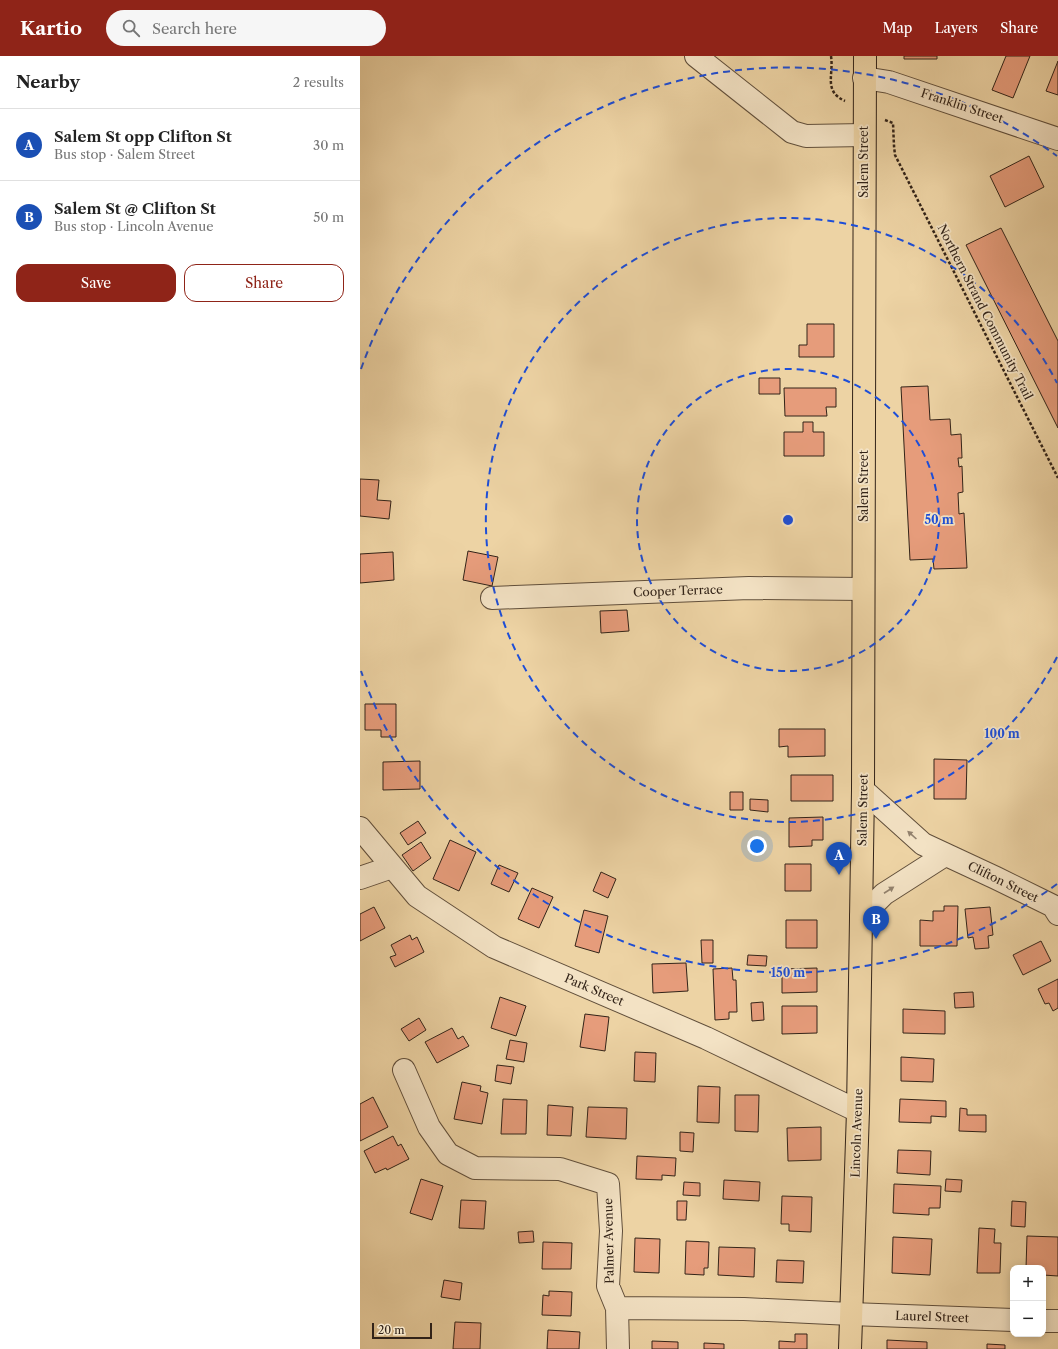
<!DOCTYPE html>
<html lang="en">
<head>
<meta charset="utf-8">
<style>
	body { margin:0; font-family:"Libre Caslon Text",serif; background:#f6f6f6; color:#222 }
	.controls { position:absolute; right:12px; bottom:12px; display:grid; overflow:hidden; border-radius:8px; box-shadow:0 2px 10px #0003 }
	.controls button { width:36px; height:36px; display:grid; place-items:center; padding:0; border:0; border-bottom:1px solid #e0e0e0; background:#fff; color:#222; font:20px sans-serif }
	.scale { position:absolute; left:12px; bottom:10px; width:60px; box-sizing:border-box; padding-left:4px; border:2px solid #322318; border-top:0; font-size:11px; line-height:14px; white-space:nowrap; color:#322318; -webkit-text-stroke:3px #f3e2c4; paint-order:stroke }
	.you { position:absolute; left:397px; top:790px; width:14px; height:14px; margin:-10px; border:3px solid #fff; border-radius:50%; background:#1a73e8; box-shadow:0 0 0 6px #1a73e833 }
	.badge { display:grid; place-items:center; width:26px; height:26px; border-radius:50%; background:#8f2418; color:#fff; font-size:13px; font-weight:700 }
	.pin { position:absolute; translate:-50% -33px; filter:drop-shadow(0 1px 2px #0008) }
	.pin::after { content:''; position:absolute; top:21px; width:14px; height:12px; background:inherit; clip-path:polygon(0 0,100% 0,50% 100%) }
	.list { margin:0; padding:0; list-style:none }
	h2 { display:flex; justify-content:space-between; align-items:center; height:52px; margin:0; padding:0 16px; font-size:17px }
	h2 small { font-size:13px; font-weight:400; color:#767676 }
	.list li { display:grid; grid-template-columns:26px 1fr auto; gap:12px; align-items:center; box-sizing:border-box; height:72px; padding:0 16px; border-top:1px solid #e0e0e0 }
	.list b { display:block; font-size:15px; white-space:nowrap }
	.list p { margin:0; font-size:13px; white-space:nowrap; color:#767676 }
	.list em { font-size:13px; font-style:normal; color:#767676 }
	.actions { display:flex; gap:8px; padding:12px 16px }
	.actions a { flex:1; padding:9px 0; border:1px solid #8f2418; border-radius:12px; text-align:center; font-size:14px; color:#8f2418 }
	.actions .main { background:#8f2418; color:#fff }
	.icon { flex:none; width:22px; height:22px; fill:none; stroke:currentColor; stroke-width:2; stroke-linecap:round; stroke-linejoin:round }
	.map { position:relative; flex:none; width:698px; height:1293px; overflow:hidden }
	header { display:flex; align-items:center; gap:24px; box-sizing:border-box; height:56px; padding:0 20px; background:#8f2418; color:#fff }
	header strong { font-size:19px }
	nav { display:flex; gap:22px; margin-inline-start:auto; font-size:14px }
	.search { width:280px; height:36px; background:#f6f6f6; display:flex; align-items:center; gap:10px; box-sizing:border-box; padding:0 14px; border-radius:22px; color:#767676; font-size:15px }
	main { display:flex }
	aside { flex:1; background:#fff }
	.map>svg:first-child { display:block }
	.building { fill:#e69c7b; stroke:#322318 }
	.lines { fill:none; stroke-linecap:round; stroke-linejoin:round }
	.minor-casing { stroke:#614f3b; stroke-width:24 }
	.major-casing { stroke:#322318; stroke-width:24 }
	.path { stroke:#322318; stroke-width:2.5; stroke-dasharray:3 2; stroke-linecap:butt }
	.minor { stroke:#f3e2c4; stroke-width:22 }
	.major { stroke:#edd3a4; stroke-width:22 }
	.oneway { fill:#92826e }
	.ring { fill:none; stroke:#1d4ed8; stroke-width:2; stroke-dasharray:7 5 }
	.labels { text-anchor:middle; stroke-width:3.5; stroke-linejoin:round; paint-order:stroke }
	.street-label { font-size:12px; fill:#322318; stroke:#f3e2c4 }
	.centre { fill:#1d4ed8; stroke:#f3e2c4; stroke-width:2 }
	.ring-label { font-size:12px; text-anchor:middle; font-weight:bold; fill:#1d4ed8; stroke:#f3e2c4; stroke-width:3.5; stroke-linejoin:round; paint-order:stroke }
</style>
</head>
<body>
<header>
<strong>Kartio</strong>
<div class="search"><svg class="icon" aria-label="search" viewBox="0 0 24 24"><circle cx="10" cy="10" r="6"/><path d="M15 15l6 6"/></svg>Search here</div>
<nav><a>Map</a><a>Layers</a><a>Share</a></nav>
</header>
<main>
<aside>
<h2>Nearby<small>2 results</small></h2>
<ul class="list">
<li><span class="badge" style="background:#1a4fb4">A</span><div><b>Salem St opp Clifton St</b><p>Bus stop · Salem Street</p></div><em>30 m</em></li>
<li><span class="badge" style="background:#1a4fb4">B</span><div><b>Salem St @ Clifton St</b><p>Bus stop · Lincoln Avenue</p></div><em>50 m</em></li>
</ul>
<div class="actions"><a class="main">Save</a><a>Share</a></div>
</aside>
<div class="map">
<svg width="698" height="1293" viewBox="0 0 698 1293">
	<rect width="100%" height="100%" fill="#edd3a4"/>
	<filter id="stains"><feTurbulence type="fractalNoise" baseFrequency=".005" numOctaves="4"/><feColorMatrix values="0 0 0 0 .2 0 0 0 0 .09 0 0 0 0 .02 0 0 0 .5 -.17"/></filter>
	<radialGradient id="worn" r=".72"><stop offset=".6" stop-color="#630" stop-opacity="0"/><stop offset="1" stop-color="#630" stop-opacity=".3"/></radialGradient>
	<path class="building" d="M544 0H577V3H544Z
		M646 0H670L653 42 632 34Z
		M698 5V39L686 35Z
		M669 100 684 131 645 151 630 120Z
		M641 172 698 285V372L606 189Z
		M447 268H474V301H439V289H447Z
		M399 322H420V338H399Z
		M568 330 570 364 590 363 591 379 601 378 602 402H598L599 411 602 410 603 436 598 437 599 458 604 457 607 512 574 513 573 503 550 504 541 331Z
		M424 332H476V351H466L467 360H425Z
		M443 366H453V376H464V400H424V376H443Z
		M0 423 19 424 17 444 31 445 29 463 0 460Z
		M108 495 138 501 132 530 103 524Z
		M33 496 34 524 0 527V498Z
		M267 554 269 575 241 577 240 555Z
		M5 648H36V681H21V674H5Z
		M419 673H465V700L428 701V690L419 691Z
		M574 703 607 704 606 743H574Z
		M60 705V733L23 734V706Z
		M431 719H473V745H431Z
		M370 736H383V754H370Z
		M390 743 408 744V756L390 754Z
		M463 761V784H452V790L429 791V762Z
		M58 765 66 777 48 789 40 777Z
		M90 784 116 796 99 835 73 823Z
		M61 786 71 802 53 815 42 799Z
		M425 808H451V835H425Z
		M139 809 158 817 149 836 131 828Z
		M241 816 256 823 248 842 233 835Z
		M172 832 193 841 179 872 158 863Z
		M584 850H598L597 890H560V864L573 865V855H584Z
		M14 851 25 872 0 885V858Z
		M630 851 633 879 628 880 629 892 615 893 613 881 608 882 605 853Z
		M224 854 248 860 239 897 215 890Z
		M426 864H457V892H426Z
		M50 879 52 884 57 881 64 896 35 911 30 901 36 899 31 889Z
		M341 884H353V907H342Z
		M681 885 691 905 663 919 653 899Z
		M388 899 407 900 406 910 387 909Z
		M326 907 328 935 293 937 292 908Z
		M372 912 373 924H376L377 956H369V963L355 964 353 913Z
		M457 912V936L422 937V913Z
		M698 923V952L693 955 689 947 685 948 678 933Z
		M613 936 614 951 595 952 594 937Z
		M140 941 166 950 156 980 131 972Z
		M403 946 404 964 392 965 391 947Z
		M422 950H457V977L422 978Z
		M543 953 585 955V978L543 977Z
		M225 958 249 961 245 995 220 991Z
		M59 962 66 974 49 985 41 973Z
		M92 972 98 983 103 980 109 990 77 1007 65 986Z
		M150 984 167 987 164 1006 146 1003Z
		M275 996 296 997 295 1026 274 1025Z
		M541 1001 574 1003 573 1026 541 1025Z
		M137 1009 154 1011 151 1028 135 1025Z
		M102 1026 121 1030 120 1035 128 1037 122 1068 94 1063Z
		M338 1030 360 1031 359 1067 337 1066Z
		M375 1039H399L398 1076 375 1075Z
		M13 1041 28 1071 0 1085V1048Z
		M143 1043 167 1044 166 1078H141Z
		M540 1043 586 1045V1061L571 1060V1067L539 1066Z
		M188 1049 213 1051 211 1080 187 1079Z
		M228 1051 267 1052 266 1083 226 1081Z
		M600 1052 607 1053V1059H626V1076L599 1075Z
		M461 1071V1104L428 1105 427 1072Z
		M320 1076 334 1077 333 1096 320 1095Z
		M33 1080 38 1090 41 1088 49 1103 27 1114 26 1112 15 1117 4 1095Z
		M538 1094 571 1095 570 1119 537 1117Z
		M277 1100 316 1102 315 1120 302 1119V1124L276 1123Z
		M61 1123 83 1130 72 1164 50 1157Z
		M586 1123 602 1124 601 1136 585 1135Z
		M364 1124 400 1126 399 1145 363 1143Z
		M324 1126 340 1127V1140L323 1139Z
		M534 1128 581 1130 580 1152H569V1159L533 1157Z
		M422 1140 452 1141 451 1176 429 1175V1168H421Z
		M101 1144 126 1145 124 1173 99 1172Z
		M317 1145H327L326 1164H317Z
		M652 1145 666 1146 665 1171 651 1170Z
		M619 1172 635 1173 634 1187H641L640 1217H617Z
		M173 1175 174 1186 159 1187 158 1176Z
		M667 1180 698 1181V1220L683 1219V1212H666Z
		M533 1181 572 1183 570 1219 532 1217Z
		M275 1182 300 1183 299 1217 274 1216Z
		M326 1185 349 1186 348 1212H344V1219L325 1218Z
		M183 1186 212 1187 211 1213H182Z
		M359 1191 395 1192 394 1221 358 1219Z
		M417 1204 444 1205 443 1227 416 1226Z
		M84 1224 102 1227 100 1244 81 1241Z
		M189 1235 212 1236 211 1260 182 1259 183 1239 189 1240Z
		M95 1266 121 1267 120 1293H93Z
		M188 1274 220 1276 219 1293H187Z
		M435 1278H447V1293H419V1285L435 1286Z
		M527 1284 567 1286V1293H527Z
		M292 1285 318 1286V1293H292Z
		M344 1287 364 1288V1293H344Z
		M627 1288 645 1289V1293H627Z"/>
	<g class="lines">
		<g class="minor-casing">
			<path id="minor" d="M336 0 432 76 446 80 504 79
				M504 22 529 26 698 83
				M132 542 389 532 503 533
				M503 734 563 788 636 822 693 850 698 858
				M0 772 57 840 134 891 346 982 498 1055
				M0 822 32 811
				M501 861 524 838 585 799
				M44 1014 69 1071 88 1098 115 1112 200 1113 248 1128 251 1175 248 1230 257 1252 384 1253 491 1258 653 1264
				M257 1252 258 1293
				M683 1265H698"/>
		</g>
		<g class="major-casing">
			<path id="major" d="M490 1293 498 1055 503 734 505 0"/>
		</g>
		<path class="path" d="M471 0C474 19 463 35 485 45
			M525 64 533 67 534 90 535 99 698 422"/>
		<use href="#minor" class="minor"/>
		<use href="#major" class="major"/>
	</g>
	<defs><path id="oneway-solid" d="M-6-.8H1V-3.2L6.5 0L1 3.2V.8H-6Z"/></defs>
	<g class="oneway">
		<use href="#oneway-solid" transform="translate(552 779) rotate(-138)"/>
		<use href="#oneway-solid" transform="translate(529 834) rotate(-33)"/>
	</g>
	<g class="ring">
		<circle cx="428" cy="464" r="151"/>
		<path d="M697 601A302 302 0 1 1 697 327"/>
		<path d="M697 828A453 453 0 0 1 1 615M1 313A453 453 0 0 1 697 100"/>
	</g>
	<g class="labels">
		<g class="street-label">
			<text transform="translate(602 50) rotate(18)" y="4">Franklin Street</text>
			<text transform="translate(504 106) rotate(-90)" y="4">Salem Street</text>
			<text transform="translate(625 256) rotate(63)" y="4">Northern Strand Community Trail</text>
			<text transform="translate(504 430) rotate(-90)" y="4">Salem Street</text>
			<text transform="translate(318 535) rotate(-2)" y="4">Cooper Terrace</text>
			<text transform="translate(503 754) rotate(-89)" y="4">Salem Street</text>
			<text transform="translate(643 826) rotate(26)" y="4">Clifton Street</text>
			<text transform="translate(234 934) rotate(23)" y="4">Park Street</text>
			<text transform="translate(497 1077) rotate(-88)" y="4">Lincoln Avenue</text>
			<text transform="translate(249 1185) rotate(-91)" y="4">Palmer Avenue</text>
			<text transform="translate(572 1261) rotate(2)" y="4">Laurel Street</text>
		</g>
	</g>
	<circle cx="428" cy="464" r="6" class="centre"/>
	<g class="ring-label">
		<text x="579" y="468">50 m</text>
		<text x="642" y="682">100 m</text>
		<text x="428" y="921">150 m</text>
	</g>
	<rect width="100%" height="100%" filter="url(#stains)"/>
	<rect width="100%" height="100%" fill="url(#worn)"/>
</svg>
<div class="controls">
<button>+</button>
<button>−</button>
</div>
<div class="scale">20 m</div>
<div class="you"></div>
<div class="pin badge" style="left:479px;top:819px;background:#1a4fb4">A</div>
<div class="pin badge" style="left:516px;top:883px;background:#1a4fb4">B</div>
</div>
</main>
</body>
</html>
